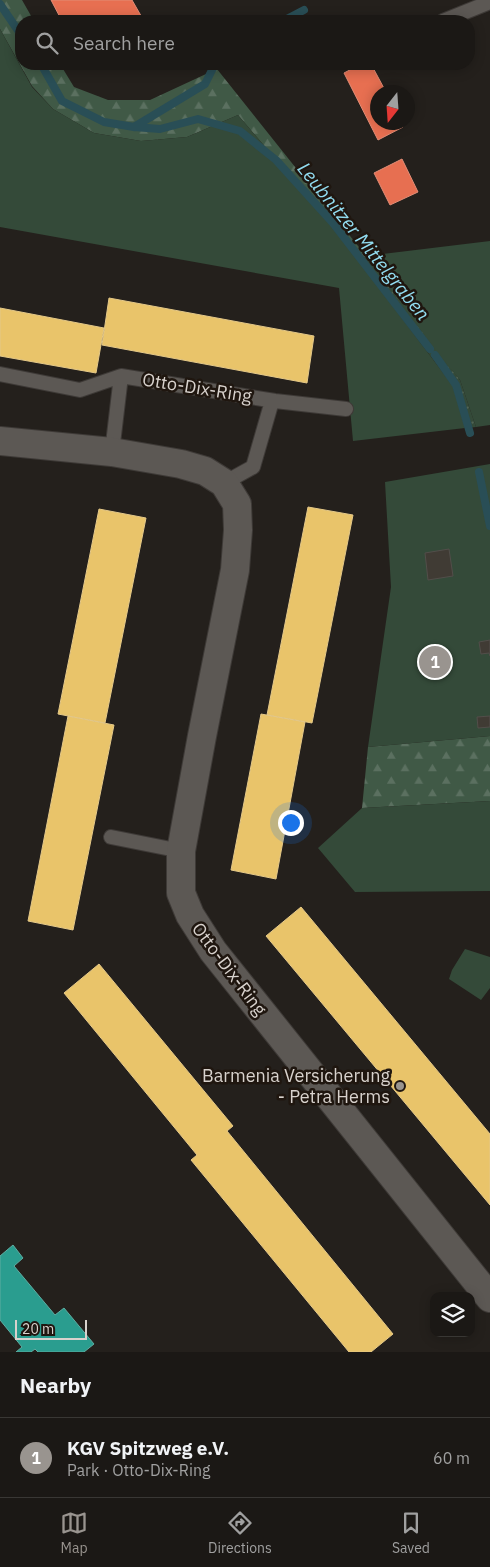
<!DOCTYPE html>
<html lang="en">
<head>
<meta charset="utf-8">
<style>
	body { margin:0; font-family:"IBM Plex Sans",sans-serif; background:#282522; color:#f1f3f6 }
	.controls { position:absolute; right:15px; bottom:15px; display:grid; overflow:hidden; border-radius:10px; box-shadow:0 2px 12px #0003 }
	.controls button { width:45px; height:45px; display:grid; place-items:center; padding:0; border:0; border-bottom:1px solid #393734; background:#1b1815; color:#f1f3f6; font:25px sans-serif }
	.compass { position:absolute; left:370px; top:85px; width:45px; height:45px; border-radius:50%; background:#1b1815; box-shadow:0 2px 12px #0003; rotate:197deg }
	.scale { position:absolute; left:15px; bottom:12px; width:72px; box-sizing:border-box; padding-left:5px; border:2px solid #d8d2cd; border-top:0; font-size:14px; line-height:18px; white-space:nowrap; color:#d8d2cd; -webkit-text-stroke:4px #1f160f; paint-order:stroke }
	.you { position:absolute; left:290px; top:822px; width:18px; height:18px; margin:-12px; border:4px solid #fff; border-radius:50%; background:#1a73e8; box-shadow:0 0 0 8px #1a73e833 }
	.badge { display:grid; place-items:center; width:32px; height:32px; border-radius:50%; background:#99948f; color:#fff; font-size:16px; font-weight:700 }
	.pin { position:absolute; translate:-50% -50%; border:2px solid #fff; box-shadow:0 1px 5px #0006 }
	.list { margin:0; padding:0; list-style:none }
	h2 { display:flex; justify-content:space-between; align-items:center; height:65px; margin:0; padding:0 20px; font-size:21px }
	h2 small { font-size:16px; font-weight:400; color:#a0a0a0 }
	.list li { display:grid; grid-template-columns:32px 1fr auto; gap:15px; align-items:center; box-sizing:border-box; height:80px; padding:0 20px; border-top:1px solid #393734 }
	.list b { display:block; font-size:19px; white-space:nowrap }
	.list p { margin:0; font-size:16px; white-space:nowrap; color:#a0a0a0 }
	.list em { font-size:16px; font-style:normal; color:#a0a0a0 }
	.icon { flex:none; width:28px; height:28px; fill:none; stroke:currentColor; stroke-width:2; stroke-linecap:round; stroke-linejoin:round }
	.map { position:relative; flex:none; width:490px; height:1352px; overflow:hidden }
	.search { position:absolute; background:#1b1815; box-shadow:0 2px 12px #0003; left:15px; right:15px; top:15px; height:55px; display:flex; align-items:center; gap:12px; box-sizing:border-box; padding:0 18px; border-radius:20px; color:#a0a0a0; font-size:19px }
	.sheet { height:145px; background:#1b1815 }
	nav { display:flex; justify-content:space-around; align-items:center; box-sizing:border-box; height:70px; border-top:1px solid #393734; background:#1b1815; font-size:14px; color:#a0a0a0 }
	nav a { display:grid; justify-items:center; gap:2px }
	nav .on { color:#99948f }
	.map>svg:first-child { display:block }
	.grass { fill:url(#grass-dots) }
	.forest { fill:url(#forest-firs) }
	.green { fill:#344a39 }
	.homes { fill:#e9c46a; stroke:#e4c888 }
	.shops { fill:#e76f51; stroke:#e28d76 }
	.schools { fill:#2a9d8f; stroke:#5eada2 }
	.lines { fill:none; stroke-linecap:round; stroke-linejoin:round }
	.stream { stroke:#294e56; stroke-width:8 }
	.building { fill:#403b34; stroke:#524e4a }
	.lane-casing { stroke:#3e3a37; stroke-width:16 }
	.street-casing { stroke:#3e3a37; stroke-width:30 }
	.lane { stroke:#5c5854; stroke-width:14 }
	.street { stroke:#5c5854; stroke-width:28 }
	.poi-dot { fill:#99948f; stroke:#1f160f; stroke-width:2 }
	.labels { text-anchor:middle; stroke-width:5; stroke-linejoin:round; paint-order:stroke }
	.street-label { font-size:18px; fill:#d8d2cd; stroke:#1f160f }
	.poi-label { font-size:18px; fill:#d8d2cd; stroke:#1f160f; text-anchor:end }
	.water-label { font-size:19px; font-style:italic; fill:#92dcf0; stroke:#1f160f }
</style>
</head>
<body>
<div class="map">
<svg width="490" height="1352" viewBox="0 0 490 1352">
	<defs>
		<pattern id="grass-dots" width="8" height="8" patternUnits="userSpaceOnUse" patternTransform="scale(1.25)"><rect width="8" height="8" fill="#344a39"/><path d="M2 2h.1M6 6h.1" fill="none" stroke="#516354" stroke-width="1.8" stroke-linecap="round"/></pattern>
		<pattern id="forest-firs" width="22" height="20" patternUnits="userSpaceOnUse" patternTransform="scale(1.25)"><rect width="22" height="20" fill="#405946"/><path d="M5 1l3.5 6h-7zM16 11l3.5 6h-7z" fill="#5b7060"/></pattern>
	</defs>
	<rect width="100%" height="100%" fill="#24201c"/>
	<path class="grass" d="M366 256 460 380 476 427 465 428 453 386 359 261Z"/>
	<path class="forest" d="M0 0H22L34 21H21V64H60L74 87 108 100H150L206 74 213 64 366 256 359 261 333 227 238 115 187 137 141 141 94 133 53 109 32 86 0 29Z
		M490 736V801L362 808 368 747Z"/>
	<path class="green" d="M0 29 32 87 53 109 94 133 141 141 187 137 238 115 333 227 453 386 465 428 353 441 339 288 0 227Z
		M490 241V425L476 427 460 380 436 351 366 256Z
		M490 464V736L368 747 391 587 385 482Z
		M490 801V891L355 892 318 848 362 808Z
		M465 949 490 957V988L481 1000 449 979 452 970Z"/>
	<path class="homes" d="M109 298 314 336 307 383 102 345Z
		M0 308 104 328 96 373 0 356Z
		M308 507 353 515 312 723 267 715Z
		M99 509 146 518 105 723 58 714Z
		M261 714 305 722 276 879 231 870Z
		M68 716 114 725 73 930 28 921Z
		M301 907 490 1134V1205L266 936Z
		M99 964 233 1126 227 1131 393 1334 371 1352H349L191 1160 197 1155 64 993Z"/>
	<path class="shops" d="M51 0H132L144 21H62Z
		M361 64H371L386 92H378V122H401L403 127 378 140 344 73Z
		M402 159 418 192 390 205 374 173Z"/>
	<path class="schools" d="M13 1245 23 1258 14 1266 55 1315 64 1308 94 1344 84 1352H38L35 1349 31 1352H16L22 1347 0 1320V1256Z"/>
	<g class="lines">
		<path class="stream" d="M0 4 21 35
			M283 21 304 10
			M41 64 62 101 104 122 134 127 160 129 198 119 240 131 276 160 333 223 430 349
			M134 127 205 84 215 64
			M435 355 456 385 470 433
			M479 472 490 526"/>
	</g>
	<path class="building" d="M449 549 453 576 428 580 425 553Z
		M490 640V656L489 653 481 654 479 642Z
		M490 716V727L478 728 477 717Z"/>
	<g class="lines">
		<g class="lane-casing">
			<path id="lane" d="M443 21 490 2
				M0 374 80 390 121 376 275 401 346 409
				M112 452 121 376
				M224 483 253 467 272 401
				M111 837 181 851"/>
		</g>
		<g class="street-casing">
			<path id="street" d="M0 441 112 452 181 464 205 471 224 483 237 504 238 530 235 570 202 736 181 851V893L190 915 213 951 490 1298"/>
		</g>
		<use href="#lane" class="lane"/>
		<use href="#street" class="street"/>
	</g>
	<circle class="poi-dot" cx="400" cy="1086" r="5"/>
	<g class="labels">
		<g class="street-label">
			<text transform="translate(197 388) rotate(9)" y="6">Otto-Dix-Ring</text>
			<text transform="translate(229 969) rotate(53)" y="6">Otto-Dix-Ring</text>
		</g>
		<g class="poi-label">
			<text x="390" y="1082">Barmenia Versicherung<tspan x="390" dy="21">- Petra Herms</tspan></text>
		</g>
		<g class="water-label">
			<text transform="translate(364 241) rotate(51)" y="7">Leubnitzer Mittelgraben</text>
		</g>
	</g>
</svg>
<div class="controls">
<button><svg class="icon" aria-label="layers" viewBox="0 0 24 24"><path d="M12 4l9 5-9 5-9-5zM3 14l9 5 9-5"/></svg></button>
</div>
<svg class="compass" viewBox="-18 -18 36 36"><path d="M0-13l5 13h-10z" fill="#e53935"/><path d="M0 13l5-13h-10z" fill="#a0a0a0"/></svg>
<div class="scale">20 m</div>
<div class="you"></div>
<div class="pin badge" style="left:435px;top:662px">1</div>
<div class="search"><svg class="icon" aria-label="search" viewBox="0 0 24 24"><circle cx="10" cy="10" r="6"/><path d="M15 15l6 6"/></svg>Search here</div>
</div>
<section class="sheet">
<h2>Nearby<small></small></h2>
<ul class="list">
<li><span class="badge">1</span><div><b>KGV Spitzweg e.V.</b><p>Park · Otto-Dix-Ring</p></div><em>60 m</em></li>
</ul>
</section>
<nav>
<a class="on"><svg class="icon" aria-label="map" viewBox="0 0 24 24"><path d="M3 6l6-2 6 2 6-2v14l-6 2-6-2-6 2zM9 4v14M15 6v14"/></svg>Map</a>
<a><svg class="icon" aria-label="directions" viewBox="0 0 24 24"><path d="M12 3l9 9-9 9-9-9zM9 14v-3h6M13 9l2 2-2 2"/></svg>Directions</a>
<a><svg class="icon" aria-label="saved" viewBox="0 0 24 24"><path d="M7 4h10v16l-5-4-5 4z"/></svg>Saved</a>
</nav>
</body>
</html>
